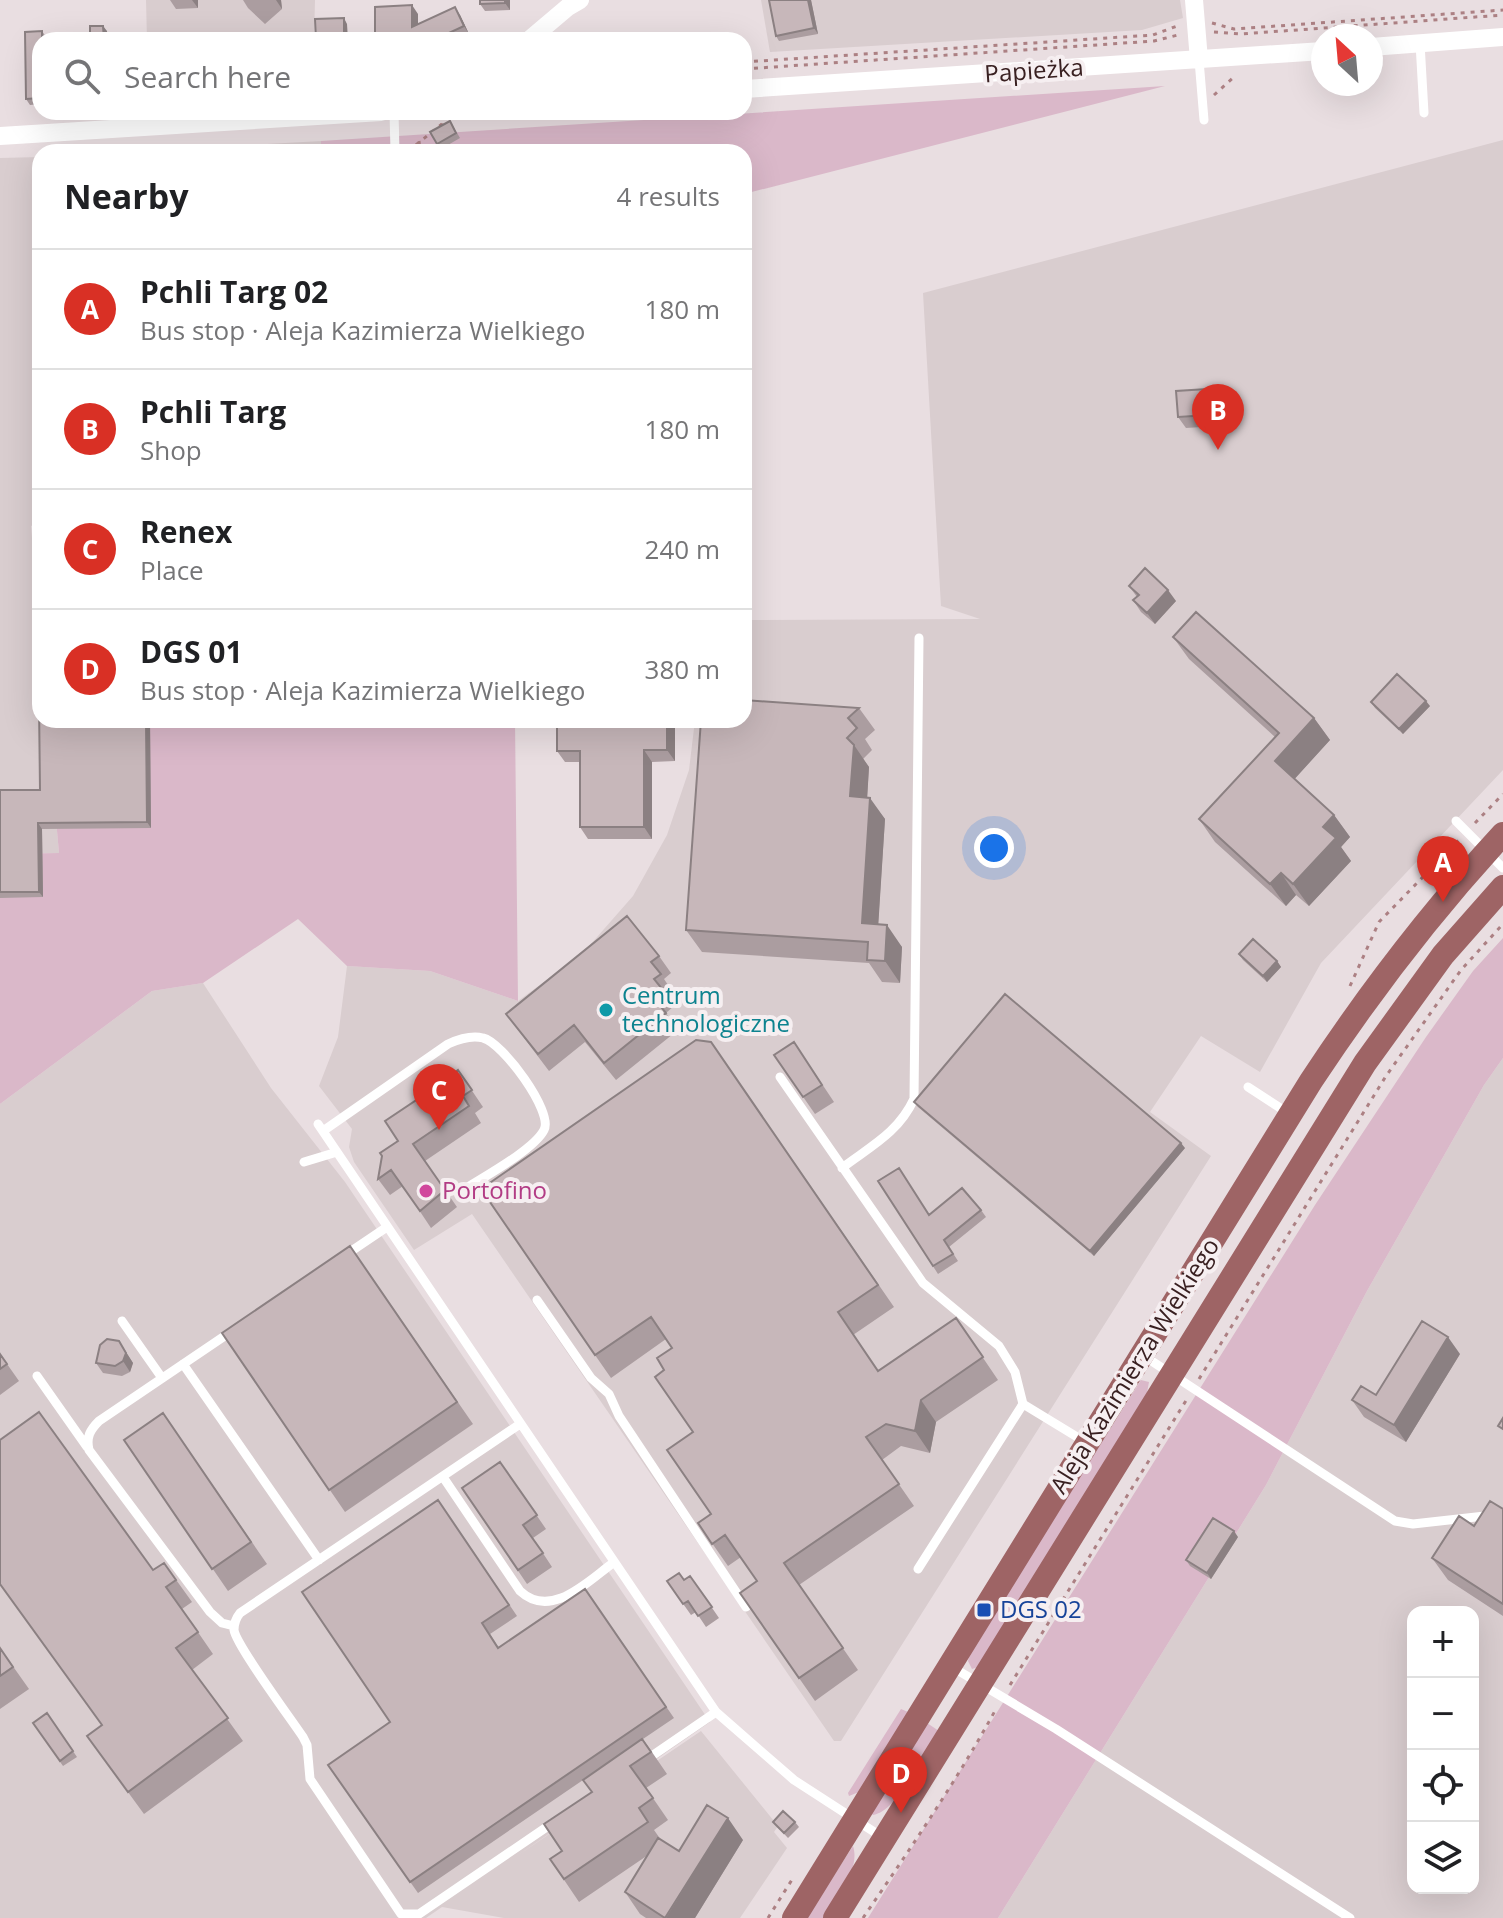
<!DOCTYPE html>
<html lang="en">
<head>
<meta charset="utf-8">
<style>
	body { margin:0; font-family:"Open Sans",sans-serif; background:#f2f2f2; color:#202124 }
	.controls { position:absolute; right:24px; bottom:24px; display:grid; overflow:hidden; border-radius:16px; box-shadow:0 8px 32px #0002 }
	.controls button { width:72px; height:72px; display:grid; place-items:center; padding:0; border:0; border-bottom:2px solid #e0e0e0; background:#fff; color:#202124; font:40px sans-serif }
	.compass { position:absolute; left:1311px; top:24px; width:72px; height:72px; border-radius:50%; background:#fff; box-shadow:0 8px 32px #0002; rotate:334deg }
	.you { position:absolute; left:994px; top:848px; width:28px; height:28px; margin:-20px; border:6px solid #fff; border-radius:50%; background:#1a73e8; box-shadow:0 0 0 12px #1a73e833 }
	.badge { display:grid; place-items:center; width:52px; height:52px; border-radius:50%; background:#d93025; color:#fff; font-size:26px; font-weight:700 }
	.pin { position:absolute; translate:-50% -66px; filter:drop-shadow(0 2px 4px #0008) }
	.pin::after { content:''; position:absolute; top:42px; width:28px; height:24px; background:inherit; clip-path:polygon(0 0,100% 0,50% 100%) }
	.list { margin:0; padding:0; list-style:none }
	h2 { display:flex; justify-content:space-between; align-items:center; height:104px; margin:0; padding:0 32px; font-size:34px }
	h2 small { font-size:26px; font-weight:400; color:#757577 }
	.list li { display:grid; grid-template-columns:52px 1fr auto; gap:24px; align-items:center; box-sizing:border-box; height:120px; padding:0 32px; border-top:2px solid #e0e0e0 }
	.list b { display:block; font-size:30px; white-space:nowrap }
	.list p { margin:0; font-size:26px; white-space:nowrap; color:#757577 }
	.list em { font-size:26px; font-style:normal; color:#757577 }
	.icon { flex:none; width:44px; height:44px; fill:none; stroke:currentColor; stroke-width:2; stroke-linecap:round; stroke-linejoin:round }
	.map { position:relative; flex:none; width:1503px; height:1918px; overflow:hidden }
	.search { position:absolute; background:#fff; box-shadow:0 8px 32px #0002; left:32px; top:32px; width:720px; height:88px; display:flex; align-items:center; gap:20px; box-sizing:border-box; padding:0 28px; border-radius:24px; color:#757577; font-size:30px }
	.panel { position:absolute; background:#fff; box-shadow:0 8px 32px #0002; left:32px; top:144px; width:720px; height:584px; border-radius:24px }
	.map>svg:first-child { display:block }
	.built { fill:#d9cdcf; fill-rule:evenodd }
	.green { fill:#dab8c9 }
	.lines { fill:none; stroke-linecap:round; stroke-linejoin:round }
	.path { stroke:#ac8083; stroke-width:3; stroke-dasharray:4 6; stroke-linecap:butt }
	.lane { stroke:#fff; stroke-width:9 }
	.street { stroke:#fff; stroke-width:18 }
	.primary { stroke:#9e6465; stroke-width:24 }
	.wall { fill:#ab9da0 }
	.shaded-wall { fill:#8b8082 }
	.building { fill:#c7b7ba; stroke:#8b8082; stroke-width:2 }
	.culture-dot { fill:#0f9aa8; stroke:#f6eff1; stroke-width:3 }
	.hotel-dot { fill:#d1479c; stroke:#f6eff1; stroke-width:3 }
	.transit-dot { fill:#1a4fb4; stroke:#f6eff1; stroke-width:3 }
	.labels { text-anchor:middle; stroke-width:8; stroke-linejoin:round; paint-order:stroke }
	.street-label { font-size:24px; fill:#392021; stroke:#f6eff1 }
	.culture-label { font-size:24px; fill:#0d838f; stroke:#f6eff1; text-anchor:start }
	.hotel-label { font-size:24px; fill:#b23c85; stroke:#f6eff1; text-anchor:start }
	.transit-label { font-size:24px; fill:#164399; stroke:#f6eff1; text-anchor:start }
</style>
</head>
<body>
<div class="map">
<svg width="1503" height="1918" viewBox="0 0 1503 1918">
	<rect width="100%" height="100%" fill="#e9dee1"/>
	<path class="built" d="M146 0H315L314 40H147Z
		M761 0H1180L1183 18 1142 30 770 52Z
		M1503 140V770L1321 963 1260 1072 1201 1036 1150 1112 1211 1156 841 1741H834L472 1214 414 1250 354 1162 349 1147 352 1129 319 1086 338 1037 347 966 430 971 518 1001 583 953 633 896 667 835 689 770 695 720H744V620L980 619 941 606 923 293Z
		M321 141V152H130L146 151Z
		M40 157V521L31 526 40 635V720H47L59 853 0 854V158Z
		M203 983 271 1088 345 1182 710 1722 517 1856 701 1731 778 1826 774 1832 787 1848 740 1918H504L442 1907 426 1918H0V1104L152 991Z
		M1503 1058V1918H998L1266 1485 1367 1291 1484 1085ZM1413 1612H1473V1888H1413Z"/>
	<path class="green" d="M1165 86 744 194V152H321V141Z
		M47 720H515L518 1001 430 971 347 966 298 919 203 983 152 991 0 1104V854L59 853Z
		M1503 938V1058L1484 1085 1367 1291 1266 1485 998 1918H868L1315 1205 1426 1037 1473 971Z
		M1141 1380 1149 1382 1146 1398 981 1666 972 1669 968 1661 970 1652Z
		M901 1709 908 1712 859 1792 849 1796 848 1793Z
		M927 1723 939 1731C925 1753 898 1811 873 1815L871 1813Z
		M853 1846C861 1870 835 1898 823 1918H806Z"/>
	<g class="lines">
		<path class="path" d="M1212 23 1234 29 1503 10
			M1214 32 1241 34 1503 15
			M744 62 1153 35 1177 26
			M744 69 1154 41 1178 35
			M1214 95 1235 76
			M419 141 420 152
			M407 148H412L442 124 440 112
			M374 152V149H383
			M1475 823 1503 794
			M1350 986 1379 922 1459 840
			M1199 1379 1386 1076 1461 970 1503 924
			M1010 1685 1187 1399
			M768 1918 793 1878
			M863 1918C910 1849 956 1782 996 1709"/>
		<path class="lane" d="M1420 43 1424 113
			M1199 60 1204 120
			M394 112 395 152
			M1456 821 1503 868
			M780 1077 923 1283 999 1346 1015 1372 1023 1404 918 1569
			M1248 1087 1288 1113
			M318 1124 716 1712 794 1780 882 1837
			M323 1131 448 1044C459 1039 471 1035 483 1038 502 1042 554 1112 544 1130 534 1150 480 1179 460 1192
			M304 1162 337 1152
			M842 1168C871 1146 898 1133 914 1099L919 638
			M344 1256 387 1227
			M537 1300 591 1378 609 1394 619 1416 746 1607
			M122 1321 162 1378
			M232 1331 99 1421C90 1430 86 1437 89 1450L210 1612 222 1623 234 1626
			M1144 1356 1395 1521 1413 1524 1503 1514
			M183 1364 319 1560
			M37 1376 87 1447
			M1023 1404 1087 1443
			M520 1424 240 1613C236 1618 234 1623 234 1630 236 1645 291 1719 303 1737L307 1745 310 1779 401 1914H419L554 1822
			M443 1477 520 1591C551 1620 588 1581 613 1563
			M952 1667 1056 1729 1350 1918
			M646 1760 716 1712"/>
		<path class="street" d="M1194 0 1199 60
			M529 40 568 7 580 0
			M1371 47 1503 37
			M744 89 1323 51
			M0 136 381 112"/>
		<path class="primary" d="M794 1918 1311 1081C1369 993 1431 912 1503 834
			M835 1918 1365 1063 1443 955 1503 887"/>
	</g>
	<path class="wall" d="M170 0H198V8L176 9Z
		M243 0H281L282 9 265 24 248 8Z
		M480 0H510V10L485 11 480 4Z
		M811 0 818 34 779 41 776 36Z
		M418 14V25L460 15 469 34 457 40H380L375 33Z
		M42 31 46 37V40H40V104L30 105 26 99Z
		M450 121 460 138 441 149 437 144Z
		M1231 400 1233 425 1186 428 1178 417Z
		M1129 586 1176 601 1155 624 1141 612 1133 600 1137 597Z
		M1173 637 1314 718 1330 740 1294 779 1334 815 1350 837 1341 847 1351 861 1309 906 1296 895 1286 906 1215 842 1199 819 1275 737 1189 659Z
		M1371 702 1430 706 1403 734 1375 708Z
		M859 708 875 730 865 739 872 750 863 759 869 767 867 797 885 819 878 924 902 947 900 983 882 982 869 963 702 952 686 930 701 720Z
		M150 720 151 828 42 829 43 897 0 898V790H40Z
		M675 720V761L652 762V839H588L580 827V762H565L557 751Z
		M1239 954 1277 961 1281 967 1267 982 1243 960Z
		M659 956 671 973 664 979 672 991 667 995 674 1006 666 1013 678 1030 616 1080 585 1042 549 1071 506 1014Z
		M711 1042 894 1307 853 1335 878 1371 956 1318 998 1380 936 1422 930 1453 901 1446 882 1460 914 1506 799 1585 858 1670 815 1701 740 1593 757 1581 741 1557 728 1566 698 1523 711 1514 693 1432 664 1370 672 1348 666 1339 611 1378 595 1355Z
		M794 1042 834 1102 815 1114 774 1055Z
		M458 1070 483 1107 475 1113 481 1123 425 1161 457 1207 431 1228 403 1186 390 1195 378 1179 398 1141 452 1086Z
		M914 1102 1185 1148 1094 1256 918 1107Z
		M878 1181 929 1215 981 1210 986 1217 949 1247 958 1261 938 1274Z
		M350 1246 473 1424 345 1512 222 1333Z
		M119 1341 133 1363 130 1372 122 1376 103 1373 96 1363Z
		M0 1354 19 1381 0 1395Z
		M1460 1354 1406 1442 1364 1417 1352 1400 1376 1395Z
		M163 1413 267 1564 228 1591 124 1440Z
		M500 1462 546 1529 533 1538 552 1567 527 1584 462 1488Z
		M438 1500 517 1616 490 1634 499 1648 585 1589 674 1718 643 1739 667 1774 646 1788 668 1820 654 1830 661 1840 679 1851 743 1840 695 1918H646L640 1914 625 1892 648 1855 579 1902 550 1859 562 1851 592 1792 621 1754 418 1893 328 1765 390 1722Z
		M1503 1509V1616L1448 1580 1432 1558 1474 1526Z
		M1238 1537 1211 1579 1190 1566 1186 1560Z
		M164 1563 192 1602 182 1609 213 1654 192 1670 243 1741 144 1814 87 1736 102 1725 153 1570Z
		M690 1576 719 1618 706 1627 696 1612 691 1615 667 1581 684 1580Z
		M0 1648 29 1689 0 1709Z
		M47 1713 77 1757 63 1766 33 1723Z
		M773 1822H795L799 1827 788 1838Z"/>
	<path class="shaded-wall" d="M192 0H198V8Z
		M276 0H281L282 9Z
		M505 0H510V10L505 3Z
		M808 0H811L818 34 814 28Z
		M412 5 418 14V33L412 27Z
		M455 7 460 15 469 34 464 26Z
		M344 18 347 24 348 40H344Z
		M103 26 107 31 108 40H104Z
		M1223 388 1231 400 1233 425 1225 414Z
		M1168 590 1176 601 1155 624 1147 613Z
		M1426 701 1430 706 1403 734 1399 729Z
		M1314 718 1330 740 1291 783 1275 761Z
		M146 720H150L151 828 147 822Z
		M667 720H675V761L667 750Z
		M854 745 869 767 866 818 850 796Z
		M644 750 652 762V839L644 827Z
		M870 798 885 819 877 945 862 923Z
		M1334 815 1350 837 1341 847 1351 861 1309 906 1293 884 1323 827Z
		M38 823 42 829 43 897 39 892Z
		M1281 873 1296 895 1286 906 1270 884Z
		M887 925 902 947 900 983 885 961Z
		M1277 961 1281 967 1267 982 1263 976Z
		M1181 1143 1185 1148 1094 1256 1090 1251Z
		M1448 1337 1460 1354 1406 1442 1394 1425Z
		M119 1341 133 1363 130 1372 123 1361Z
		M921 1400 936 1422 930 1453 915 1431Z
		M1234 1531 1238 1537 1211 1579 1207 1573Z
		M728 1818 743 1840 695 1918H666Z"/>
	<path class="building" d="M480 0H505V3L480 4Z
		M769 0H808L814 28 776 36Z
		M412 5V27L455 7 464 26 434 40 430 33H375V7Z
		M344 18V40H316L315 19Z
		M90 26H103L104 40H90Z
		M42 31V40H40V98L26 99 25 32Z
		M450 121 456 133 437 144 430 132Z
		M471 147 510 150V152H471Z
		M210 150V152H145V151Z
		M1223 388 1225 414 1178 417 1176 391Z
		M37 527H40V720H146L147 822 38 823 39 892H0V790H40Z
		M1145 568 1168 590 1147 613 1133 600 1139 595 1129 586Z
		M1196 612 1314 718 1275 761 1334 815 1323 827 1336 838 1293 884 1281 873 1270 884 1199 819 1279 733 1173 637Z
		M1397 674 1426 701 1399 729 1371 702Z
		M744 700 859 708 848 718 857 728 847 738 854 745 850 796 870 798 862 923 887 925 885 961 867 960 868 942 686 930 701 720H744Z
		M557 720H667V750H644V827H580V751H557Z
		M627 916 659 956 651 962 661 974 654 979 663 990 653 997 666 1013 604 1063 574 1025 538 1054 506 1014Z
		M1253 939 1277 961 1263 976 1239 954Z
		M1005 994 1181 1143 1090 1251 914 1102Z
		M696 1040 711 1042 878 1285 838 1312 878 1371 956 1318 983 1357 921 1400 915 1431 886 1424 866 1437 899 1484 784 1563 843 1648 799 1678 740 1593 757 1581 725 1535 712 1544 698 1523 711 1514 667 1450 693 1432 655 1377 664 1370 657 1358 672 1348 651 1317 595 1355 481 1189Z
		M794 1042 822 1085 803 1097 774 1055Z
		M458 1070 472 1090 463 1096 469 1106 413 1144 445 1190 420 1211 391 1170 378 1179 382 1156 380 1153 398 1141 385 1121 418 1099 422 1106 452 1086 447 1079Z
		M899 1168 929 1215 962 1188 981 1210 944 1240 953 1254 933 1266 878 1181Z
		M350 1246 457 1402 329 1490 222 1333Z
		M1422 1321 1448 1337 1394 1425 1352 1400 1361 1386 1376 1395Z
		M107 1339 119 1341 126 1353 123 1361 115 1366 96 1363 100 1345Z
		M0 1354 7 1364 0 1369Z
		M39 1412 153 1570 164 1563 176 1580 166 1587 198 1632 176 1648 228 1718 128 1792 87 1736 102 1725 0 1584V1440Z
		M163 1413 251 1542 212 1569 124 1440Z
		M1503 1418V1429L1498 1426Z
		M500 1462 537 1515 523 1525 543 1553 518 1570 462 1488Z
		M438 1500 509 1605 482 1623 498 1648 585 1589 666 1707 410 1882 328 1765 390 1722 302 1592Z
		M1490 1501 1503 1509V1604L1432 1558 1459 1516 1474 1526Z
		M1213 1518 1234 1531 1207 1573 1186 1560Z
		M679 1573 684 1580 690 1576 712 1607 698 1616 688 1601 683 1604 667 1581Z
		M0 1648 13 1667 0 1676Z
		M47 1713 73 1751 60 1761 33 1723Z
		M642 1739 651 1752 630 1766 653 1798 639 1808 648 1822 564 1879 550 1859 562 1851 544 1824 592 1792 583 1780Z
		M707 1805 728 1818 665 1918 625 1892 658 1838 679 1851Z
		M783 1811 795 1822 784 1833 773 1822Z"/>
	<circle class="culture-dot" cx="606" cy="1010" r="8"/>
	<circle class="hotel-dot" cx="426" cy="1191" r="8"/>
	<rect class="transit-dot" x="976" y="1602" width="16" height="16" rx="4"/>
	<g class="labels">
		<g class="street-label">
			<text transform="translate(1034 71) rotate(-4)" y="8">Papieżka</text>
			<text transform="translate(1135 1366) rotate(-58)" y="8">Aleja Kazimierza Wielkiego</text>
		</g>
		<g class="culture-label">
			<text x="622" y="1004">Centrum<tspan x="622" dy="28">technologiczne</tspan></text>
		</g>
		<g class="hotel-label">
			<text x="442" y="1199">Portofino</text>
		</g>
		<g class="transit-label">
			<text x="1000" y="1618">DGS 02</text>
		</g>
	</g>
</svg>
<div class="controls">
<button>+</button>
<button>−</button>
<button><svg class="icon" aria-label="locate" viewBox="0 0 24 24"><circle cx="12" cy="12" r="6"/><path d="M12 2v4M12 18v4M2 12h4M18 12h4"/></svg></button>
<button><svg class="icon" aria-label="layers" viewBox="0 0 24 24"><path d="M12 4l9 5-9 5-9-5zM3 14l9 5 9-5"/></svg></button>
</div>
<svg class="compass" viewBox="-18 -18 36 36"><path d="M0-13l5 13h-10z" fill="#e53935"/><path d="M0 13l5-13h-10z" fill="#757577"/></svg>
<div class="you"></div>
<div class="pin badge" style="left:1443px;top:902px">A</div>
<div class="pin badge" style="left:1218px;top:450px">B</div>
<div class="pin badge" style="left:439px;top:1130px">C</div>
<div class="pin badge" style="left:901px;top:1813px">D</div>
<div class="search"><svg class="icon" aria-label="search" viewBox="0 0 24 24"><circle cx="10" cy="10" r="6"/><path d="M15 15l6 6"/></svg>Search here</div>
<section class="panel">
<h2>Nearby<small>4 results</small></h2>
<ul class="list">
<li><span class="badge">A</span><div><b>Pchli Targ 02</b><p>Bus stop · Aleja Kazimierza Wielkiego</p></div><em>180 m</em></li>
<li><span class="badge">B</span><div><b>Pchli Targ</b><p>Shop</p></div><em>180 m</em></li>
<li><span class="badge">C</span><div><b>Renex</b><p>Place</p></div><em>240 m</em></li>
<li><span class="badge">D</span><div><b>DGS 01</b><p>Bus stop · Aleja Kazimierza Wielkiego</p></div><em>380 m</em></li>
</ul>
</section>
</div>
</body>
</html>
